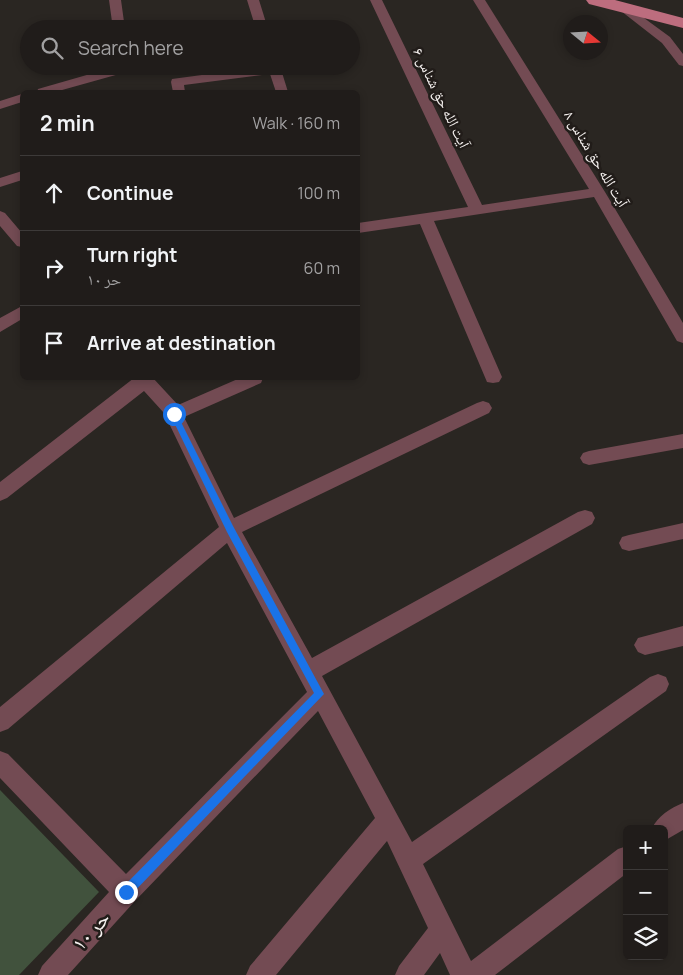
<!DOCTYPE html>
<html lang="en">
<head>
<meta charset="utf-8">
<style>
	body { margin:0; font-family:Manrope,"Noto Naskh Arabic",sans-serif; background:#282523; color:#f1f3f6 }
	.controls { position:absolute; right:15px; bottom:15px; display:grid; overflow:hidden; border-radius:8px; box-shadow:0 2px 8px #0003 }
	.controls button { width:45px; height:45px; display:grid; place-items:center; padding:0; border:0; border-bottom:1px solid #3d3a39; background:#201c1a; color:#f1f3f6; font:25px sans-serif }
	.compass { position:absolute; left:563px; top:15px; width:45px; height:45px; border-radius:50%; background:#201c1a; box-shadow:0 2px 8px #0003; rotate:108deg }
	.stop { position:absolute; width:15px; height:15px; margin:-11px; border:4px solid #1a73e8; border-radius:50%; background:#fff }
	.stop.end { background:#1a73e8; border-color:#fff; box-shadow:0 1px 5px #0008 }
	.list { margin:0; padding:0; list-style:none }
	h2 { display:flex; justify-content:space-between; align-items:center; height:65px; margin:0; padding:0 20px; font-size:21px }
	h2 small { font-size:16px; font-weight:400; color:#a2a1a2 }
	.list li { display:grid; grid-template-columns:32px 1fr auto; gap:15px; align-items:center; box-sizing:border-box; height:75px; padding:0 20px; border-top:1px solid #3d3a39 }
	.list b { display:block; font-size:19px; white-space:nowrap }
	.list p { margin:0; font-size:16px; white-space:nowrap; color:#a2a1a2 }
	.list em { font-size:16px; font-style:normal; color:#a2a1a2 }
	.icon { flex:none; width:28px; height:28px; fill:none; stroke:currentColor; stroke-width:2; stroke-linecap:round; stroke-linejoin:round }
	.map { position:relative; flex:none; width:683px; height:975px; overflow:hidden }
	.search { position:absolute; background:#201c1a; box-shadow:0 2px 8px #0003; left:20px; top:20px; width:340px; height:55px; display:flex; align-items:center; gap:12px; box-sizing:border-box; padding:0 18px; border-radius:28px; color:#a2a1a2; font-size:19px }
	.panel { position:absolute; background:#201c1a; box-shadow:0 2px 8px #0003; left:20px; top:90px; width:340px; height:290px; border-radius:8px }
	.map>svg:first-child { display:block }
	.green { fill:#41523d }
	.lines { fill:none; stroke-linecap:round; stroke-linejoin:round }
	.street { fill:#734b53; fill-rule:evenodd }
	.primary { fill:#bd6d7e; fill-rule:evenodd }
	.route { fill:#1a73e8 }
	.labels { text-anchor:middle; stroke-width:5; stroke-linejoin:round; paint-order:stroke }
	.far-street-label { font-size:15px; fill:#f5f1ef; stroke:#211c19 }
	.near-street-label { font-size:21px; fill:#f5f1ef; stroke:#211c19 }
</style>
</head>
<body>
<div class="map">
<svg width="683" height="975" viewBox="0 0 683 975">
	<rect width="100%" height="100%" fill="#2a2622"/>
	<path class="green" d="M0 790 99 892 19 975H0Z"/>
	<g class="lines">
		<path class="street" d="M109 0H121L125 29H113Z
			M247 0H259L268 29H256Z
			M370 0H382L482 205 589 189 473 0H485L605 192 683 323V343L677 341 594 197 434 221 502 377 499 382 493 383 487 382 420 224 358 233V223L468 207Z
			M625 5 629 7 670 37 683 54V66L679 65 662 43 621 11 619 9Z
			M118 66H131L132 68 130 71 55 92H37L38 89Z
			M268 66H280L288 92H276L270 74 184 85 185 92H173L171 82 172 79Z
			M22 94V102L0 109V101Z
			M22 171V180L0 187V178Z
			M0 211 5 213 22 233V247L17 246 0 226Z
			M22 306V319L0 332V318Z
			M134 378H153L178 405 240 378H263L261 383 184 417 234 518 477 403 483 401 489 403 492 408 489 413 242 532 312 658 578 512 585 510 592 512 595 518 592 524 322 676 412 842 650 677 658 674 666 677 669 684 666 691 423 864 471 961 618 849 627 846V873L495 975H450L440 953 424 975H395L399 966 428 928 387 841 276 975H246L250 966 375 818 318 711 135 901 68 975H38L42 966 109 892 0 778V751L8 754 126 874 307 692 227 543 8 729 0 732V707L219 527 164 413 144 391 7 498 0 501V482Z
			M683 434V448L589 465 583 463 580 458 583 453 589 451Z
			M683 523V539L629 551 622 549 619 543 622 537 629 535Z
			M683 626V646L645 655 638 652 634 645 638 638Z
			M683 803V830L664 841V829H652C657 816 671 808 683 803Z"/>
		<path class="primary" d="M586 0H615L683 18V28L589 4Z"/>
	</g>
	<path class="route" d="M174 411 177 414 233 526 324 694 130 896 126 897 122 896 121 892 122 888 314 693 227 532 170 414Z"/>
	<g class="labels">
		<g class="far-street-label">
			<text transform="translate(441 98) rotate(64)" y="5">آیت الله حق شناس ۶</text>
			<text transform="translate(596 159) rotate(59)" y="5">آیت الله حق شناس ۸</text>
		</g>
		<g class="near-street-label">
			<text transform="translate(91 931) rotate(-48)" y="7">حر ۱۰</text>
		</g>
	</g>
</svg>
<div class="controls">
<button>+</button>
<button>−</button>
<button><svg class="icon" aria-label="layers" viewBox="0 0 24 24"><path d="M12 4l9 5-9 5-9-5zM3 14l9 5 9-5"/></svg></button>
</div>
<svg class="compass" viewBox="-18 -18 36 36"><path d="M0-13l5 13h-10z" fill="#e53935"/><path d="M0 13l5-13h-10z" fill="#a2a1a2"/></svg>
<div class="stop" style="left:174px;top:414px"></div>
<div class="stop end" style="left:126px;top:892px"></div>
<div class="search"><svg class="icon" aria-label="search" viewBox="0 0 24 24"><circle cx="10" cy="10" r="6"/><path d="M15 15l6 6"/></svg>Search here</div>
<section class="panel">
<h2>2 min<small>Walk · 160 m</small></h2>
<ul class="list">
<li><svg class="icon" aria-label="ahead" viewBox="0 0 24 24"><path d="M12 20V5M6 11l6-6 6 6"/></svg><div><b>Continue</b></div><em>100 m</em></li>
<li><svg class="icon" aria-label="right" viewBox="0 0 24 24"><path d="M7 20v-9h11M14 6l5 5-5 5"/></svg><div><b>Turn right</b><p>حر ۱۰</p></div><em>60 m</em></li>
<li><svg class="icon" aria-label="arrive" viewBox="0 0 24 24"><path d="M6 21V4h12l-3 4 3 4H6"/></svg><div><b>Arrive at destination</b></div></li>
</ul>
</section>
</div>
</body>
</html>
